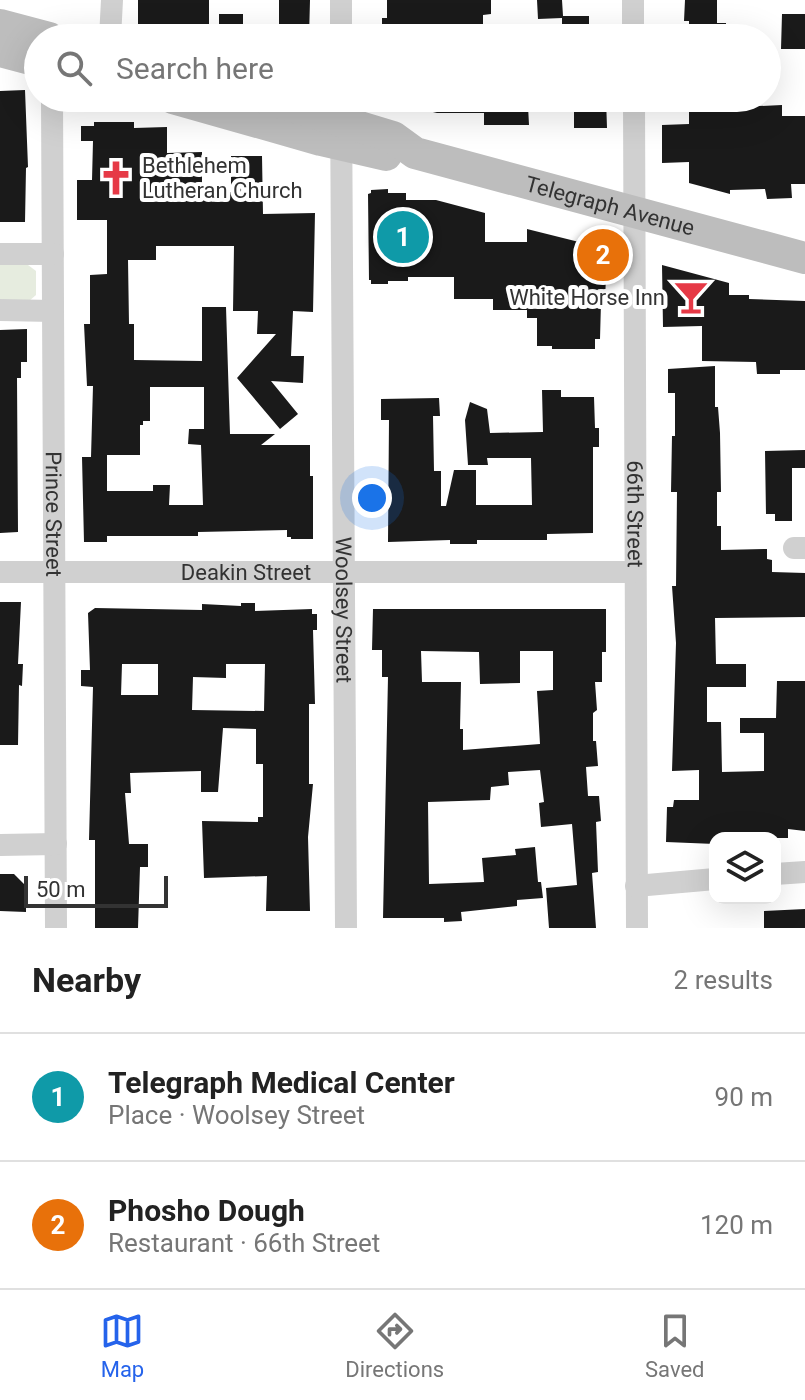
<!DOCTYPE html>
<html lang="en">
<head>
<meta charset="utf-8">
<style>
	body { margin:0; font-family:Roboto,sans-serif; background:#f6f6f6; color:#222 }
	.controls { position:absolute; right:24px; bottom:24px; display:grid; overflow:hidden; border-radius:16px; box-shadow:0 8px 32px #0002 }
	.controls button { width:72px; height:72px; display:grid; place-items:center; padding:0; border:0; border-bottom:2px solid #e0e0e0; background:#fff; color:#222; font:40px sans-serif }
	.scale { position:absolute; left:24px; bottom:20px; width:144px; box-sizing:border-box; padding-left:8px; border:4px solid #333; border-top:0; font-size:22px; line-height:28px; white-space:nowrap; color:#333; -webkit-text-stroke:6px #fff; paint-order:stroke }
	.you { position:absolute; left:372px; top:498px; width:28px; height:28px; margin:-20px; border:6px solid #fff; border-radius:50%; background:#1a73e8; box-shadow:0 0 0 12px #1a73e833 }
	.badge { display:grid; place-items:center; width:52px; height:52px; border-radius:50%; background:#2563eb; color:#fff; font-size:26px; font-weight:700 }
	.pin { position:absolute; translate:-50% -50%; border:4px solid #fff; box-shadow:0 2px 8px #0006 }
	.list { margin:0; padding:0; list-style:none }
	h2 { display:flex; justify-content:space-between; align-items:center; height:104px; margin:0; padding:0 32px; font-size:34px }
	h2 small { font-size:26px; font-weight:400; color:#767676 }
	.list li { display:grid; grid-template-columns:52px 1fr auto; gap:24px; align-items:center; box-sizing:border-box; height:128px; padding:0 32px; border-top:2px solid #e0e0e0 }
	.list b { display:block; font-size:30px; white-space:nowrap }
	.list p { margin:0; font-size:26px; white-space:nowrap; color:#767676 }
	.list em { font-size:26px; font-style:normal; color:#767676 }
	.icon { flex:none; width:44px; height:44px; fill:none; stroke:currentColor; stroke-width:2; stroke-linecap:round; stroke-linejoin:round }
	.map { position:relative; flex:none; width:805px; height:928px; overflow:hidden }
	.search { position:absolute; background:#fff; box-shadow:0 8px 32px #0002; left:24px; right:24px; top:24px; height:88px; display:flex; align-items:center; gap:20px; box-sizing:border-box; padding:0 28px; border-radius:44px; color:#767676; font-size:30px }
	.sheet { height:360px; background:#fff }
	nav { display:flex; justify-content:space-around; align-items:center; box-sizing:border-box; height:112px; border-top:2px solid #e0e0e0; background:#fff; font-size:22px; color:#767676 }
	nav a { display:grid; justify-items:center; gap:4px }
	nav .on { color:#2563eb }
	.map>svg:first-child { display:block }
	.green { fill:#e6ecdf }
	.building { fill:#1a1a1a; fill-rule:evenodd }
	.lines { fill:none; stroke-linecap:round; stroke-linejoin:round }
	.street { stroke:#d0d0d0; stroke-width:22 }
	.secondary { stroke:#bdbdbd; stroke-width:32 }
	.labels { text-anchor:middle; stroke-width:8; stroke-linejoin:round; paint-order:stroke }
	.poi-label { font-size:22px; fill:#333; stroke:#fff; text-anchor:start }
	.street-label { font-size:22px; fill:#333; stroke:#fff }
</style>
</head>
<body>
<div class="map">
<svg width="805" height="928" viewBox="0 0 805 928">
	<rect width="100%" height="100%" fill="#fff"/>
	<path class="green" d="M0 265H28L36 271V295L29 301H0Z"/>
	<path class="building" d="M138 0H209V28H183V38H167V32H138Z
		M279 0H310L309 38H279Z
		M387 0H491V14L483 15V38H382V18H387Z
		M537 0H562L563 16H589V38H562V18L538 19Z
		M685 0H717V23H726V38H689V21H684Z
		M219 14H243V38H219Z
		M782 14H805V49H781Z
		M25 90 28 167 26 168 25 222H0V91Z
		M401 98H524V106H528L529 125H484V113H437L400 104Z
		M574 98H606L607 128H574Z
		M689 98H738V107L782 105V116H805V184H791L792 198 767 199 765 189 730 190V194L689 183V162L662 163V125L689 124Z
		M94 122H134V128L167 127V153L202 152V192H231V156H262L263 214 315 213 313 312 293 311 291 356H304L303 383 271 381 298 414 280 429 237 378 276 334H257L258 311H233L234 246H156V260H128L129 324H134V360L202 361V307H226L230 434H275L261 445H310V476H313V539H291V537H287V530L198 532V536H107V542H84L82 457H91L93 386H87L84 324H90V275L107 274V220H77V180H92L93 141H81V126H94ZM150 387H204V429H189L188 444 201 445 203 505H169L170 485H153V491H107V455H140V425H143V421H150Z
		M388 189V193H406V200H436L485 213V242H527V229L607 249 605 302H601L600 339H595V349H552V346H537V318H527V310H493V299H454V277H408V281H388V284H371V280H369L368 194 371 193V190Z
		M662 265 729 283V295H749V299L805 301V370H780V374H757L756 362 702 361V326L663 327Z
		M27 329V362H21V378H17L18 532 0 533V330Z
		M715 366V407H718L720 433 721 492H717V526H721V550L767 549V559L772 560V572L805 573V617L715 618 716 664H746V687H707V722H721L722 772 764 771V733H740V718H776L777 681H805V831L788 829V838H715V844L666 842 667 807H673L674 800H699V770L672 771 676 643 672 586H676L677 492H671L672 436H675V393H668V369Z
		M542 390H561V397H594L595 428H599V447H593V533L547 534V540H477V544H450V540L388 542 389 420H381V399L439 398 440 416H433L434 471H441V506H446L454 470H476V505H532L531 458H487L488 465H468L465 420 470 402 487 409 490 433 543 432Z
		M805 450V468H792V521H775V514H766L765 451Z
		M0 602H21L18 664H23L22 686 19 685 18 745H0Z
		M241 603H255V611L312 609V614H317V630H313L315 704H309V784H313L308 837 310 911H266L267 876 204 878 202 821 258 822V817H263V764H256V729L223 728 218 792H201V771L130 773 131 793H125L129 844H148V867H140L138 928H95V840H89L93 687 81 686V670H90L88 613 95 608 202 610V604L241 606ZM122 664H158V695H121ZM226 664H265L264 711 192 710 193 677 226 678Z
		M373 609H606V652H602V682H595L597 710 593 713V741H596L598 766 586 767 588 796H599L601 821 596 822 598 872 592 873 596 928H549L546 888 577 885 572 824 541 827 539 803 544 802 540 770 508 772 509 785 491 787 490 800 428 802 429 884 484 882 482 858 516 855 515 849 535 847 538 882H541L543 898 517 900V906L461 912 462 921 444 922V918H383L388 677H382V650H372ZM421 651 479 652 480 684 520 683V651H553V690L537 691 540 744 463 750V729H460L461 682H422Z
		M0 874H14L26 886V912L0 911Z
		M805 909V928H764V911Z"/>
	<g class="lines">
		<g class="street">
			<path d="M341 0V38"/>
			<path d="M633 0V38"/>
			<path d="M110 38 112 0"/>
			<path id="s1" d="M52 98 56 928"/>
			<path id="s2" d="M341 98 346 928"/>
			<path id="s3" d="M634 98 637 928"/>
			<path d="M0 254H53"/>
			<path d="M0 310 53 311"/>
			<path d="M794 548H805"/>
			<path id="s4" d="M0 572H634"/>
			<path d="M0 845 56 844"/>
			<path d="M775 874 805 872"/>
			<path d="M636 886 715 879"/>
		</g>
		<g class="secondary">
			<path d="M0 25 49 38"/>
			<path d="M0 51 38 61"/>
			<path d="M173 98 321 140 386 155"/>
			<path id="s5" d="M264 98 393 137 415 153 805 258"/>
		</g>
	</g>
	<defs>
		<g id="church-bare" transform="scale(2.76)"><path d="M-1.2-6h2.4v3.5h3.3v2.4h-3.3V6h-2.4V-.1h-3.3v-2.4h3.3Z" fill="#e63946" stroke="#fff" stroke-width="2.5" paint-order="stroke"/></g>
		<g id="bar-bare" transform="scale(2.76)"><path d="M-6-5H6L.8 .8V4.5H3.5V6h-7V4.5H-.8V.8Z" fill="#e63946" stroke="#fff" stroke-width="2.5" paint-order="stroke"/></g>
	</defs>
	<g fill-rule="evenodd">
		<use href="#church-bare" x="116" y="178"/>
		<use href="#bar-bare" x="691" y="297"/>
	</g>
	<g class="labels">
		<g class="poi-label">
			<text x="142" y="173">Bethlehem<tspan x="142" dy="25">Lutheran Church</tspan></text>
			<text x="665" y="305" text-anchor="end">White Horse Inn</text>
		</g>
		<g class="street-label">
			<text dy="8" stroke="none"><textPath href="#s5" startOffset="364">Telegraph Avenue</textPath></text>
			<text dy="8" stroke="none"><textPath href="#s1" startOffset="416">Prince Street</textPath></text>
			<text dy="8" stroke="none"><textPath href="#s3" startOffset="416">66th Street</textPath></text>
			<text dy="8" stroke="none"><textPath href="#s4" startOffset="246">Deakin Street</textPath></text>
			<text dy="8" stroke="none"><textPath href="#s2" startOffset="512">Woolsey Street</textPath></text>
		</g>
	</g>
</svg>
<div class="controls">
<button><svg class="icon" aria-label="layers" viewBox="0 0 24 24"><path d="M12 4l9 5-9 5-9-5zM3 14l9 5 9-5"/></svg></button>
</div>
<div class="scale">50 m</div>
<div class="you"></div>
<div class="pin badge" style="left:403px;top:237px;background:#0f9aa8">1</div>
<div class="pin badge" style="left:603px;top:255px;background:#e8710a">2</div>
<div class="search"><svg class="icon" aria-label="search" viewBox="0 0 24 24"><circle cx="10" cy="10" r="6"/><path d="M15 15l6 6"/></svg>Search here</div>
</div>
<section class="sheet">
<h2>Nearby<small>2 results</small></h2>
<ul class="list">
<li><span class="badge" style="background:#0f9aa8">1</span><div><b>Telegraph Medical Center</b><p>Place · Woolsey Street</p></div><em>90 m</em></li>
<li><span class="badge" style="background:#e8710a">2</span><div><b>Phosho Dough</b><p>Restaurant · 66th Street</p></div><em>120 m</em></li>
</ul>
</section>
<nav>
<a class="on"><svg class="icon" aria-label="map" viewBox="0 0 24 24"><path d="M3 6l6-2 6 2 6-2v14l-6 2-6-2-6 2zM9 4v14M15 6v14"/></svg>Map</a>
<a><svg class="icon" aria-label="directions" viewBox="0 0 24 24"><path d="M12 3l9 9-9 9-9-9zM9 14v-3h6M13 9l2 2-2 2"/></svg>Directions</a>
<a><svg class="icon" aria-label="saved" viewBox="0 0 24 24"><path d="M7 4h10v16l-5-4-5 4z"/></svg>Saved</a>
</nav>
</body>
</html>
